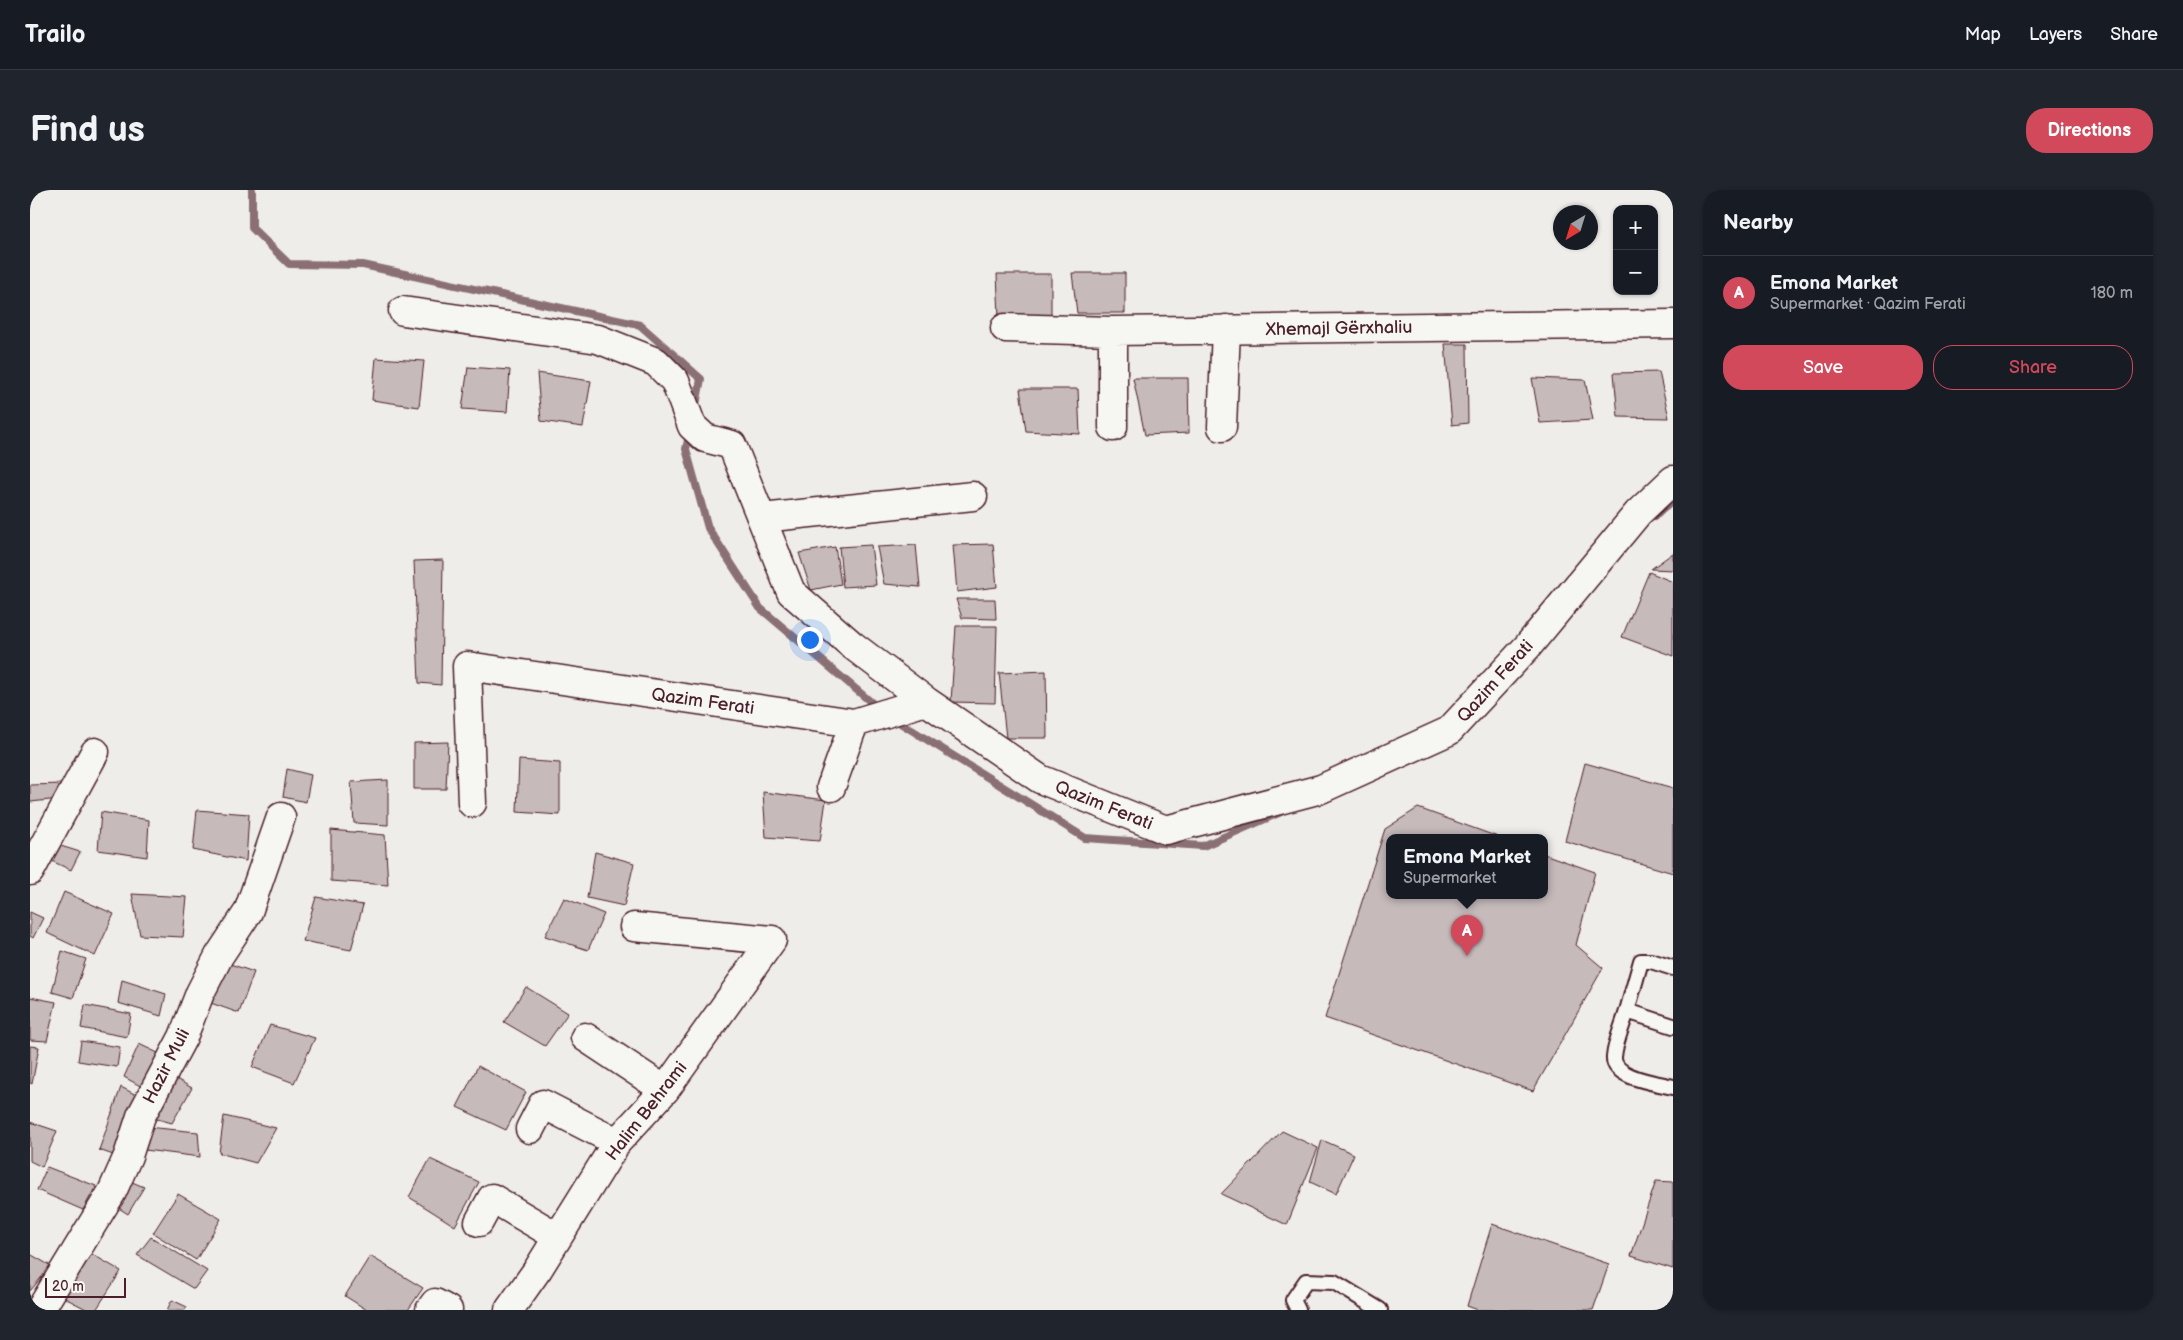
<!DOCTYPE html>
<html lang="en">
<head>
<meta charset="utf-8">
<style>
	body { margin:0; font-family:"Balsamiq Sans",sans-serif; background:#20242c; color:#f1f3f6 }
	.controls { position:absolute; right:15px; top:15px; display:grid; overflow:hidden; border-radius:10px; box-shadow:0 1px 4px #0004 }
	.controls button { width:45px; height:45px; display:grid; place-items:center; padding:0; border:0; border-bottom:1px solid #363941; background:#171b24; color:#f1f3f6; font:25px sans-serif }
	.compass { position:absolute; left:1523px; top:15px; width:45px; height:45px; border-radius:50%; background:#171b24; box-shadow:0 1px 4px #0004; rotate:218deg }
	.scale { position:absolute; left:15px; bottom:12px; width:81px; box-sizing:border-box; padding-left:5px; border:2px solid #4a1f2b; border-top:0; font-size:14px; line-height:18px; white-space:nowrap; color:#4a1f2b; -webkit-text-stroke:4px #f6f6f2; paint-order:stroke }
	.you { position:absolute; left:779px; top:449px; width:18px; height:18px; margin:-12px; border:4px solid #fff; border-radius:50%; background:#1a73e8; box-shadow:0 0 0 8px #1a73e833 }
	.badge { display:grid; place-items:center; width:32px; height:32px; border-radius:50%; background:#d1495b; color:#fff; font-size:16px; font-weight:700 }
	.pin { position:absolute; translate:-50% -41px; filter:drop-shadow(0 1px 2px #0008) }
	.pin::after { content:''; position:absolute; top:26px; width:18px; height:15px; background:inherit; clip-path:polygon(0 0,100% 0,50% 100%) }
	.popup { position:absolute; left:1356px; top:644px; width:162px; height:65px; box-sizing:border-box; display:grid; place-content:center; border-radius:10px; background:#171b24; filter:drop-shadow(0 1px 4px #0005); font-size:16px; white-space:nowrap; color:#9ea1a6 }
	.popup b { font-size:19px; color:#f1f3f6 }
	.popup::after { content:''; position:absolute; left:50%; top:100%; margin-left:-10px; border:10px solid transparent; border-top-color:#171b24 }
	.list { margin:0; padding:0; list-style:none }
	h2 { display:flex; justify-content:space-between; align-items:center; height:65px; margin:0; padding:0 20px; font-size:21px }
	h2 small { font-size:16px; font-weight:400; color:#9ea1a6 }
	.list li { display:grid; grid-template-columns:32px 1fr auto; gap:15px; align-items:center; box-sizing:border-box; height:75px; padding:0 20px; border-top:1px solid #363941 }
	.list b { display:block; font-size:19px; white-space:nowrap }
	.list p { margin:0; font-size:16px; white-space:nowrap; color:#9ea1a6 }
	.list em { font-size:16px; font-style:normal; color:#9ea1a6 }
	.actions { display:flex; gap:10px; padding:15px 20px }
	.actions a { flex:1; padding:11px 0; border:1px solid #d1495b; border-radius:20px; text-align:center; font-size:18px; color:#d1495b }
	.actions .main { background:#d1495b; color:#fff }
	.map { position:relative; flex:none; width:1643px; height:1120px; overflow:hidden; border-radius:20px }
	header { display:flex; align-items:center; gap:30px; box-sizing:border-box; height:70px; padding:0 25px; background:#171b24; border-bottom:1px solid #363941 }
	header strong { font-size:24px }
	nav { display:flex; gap:28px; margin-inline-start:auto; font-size:18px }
	.intro { display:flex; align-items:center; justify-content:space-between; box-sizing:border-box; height:120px; padding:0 30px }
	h1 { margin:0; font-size:35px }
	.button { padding:12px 22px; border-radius:20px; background:#d1495b; color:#fff; font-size:18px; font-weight:700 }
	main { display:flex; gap:30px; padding:0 30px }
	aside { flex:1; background:#171b24; border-radius:20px; box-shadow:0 1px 4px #0004 }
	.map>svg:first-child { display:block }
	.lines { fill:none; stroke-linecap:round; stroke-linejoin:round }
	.stream { stroke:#8a6f74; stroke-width:8 }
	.building { fill:#c6babb; stroke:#4a1f2b }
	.lane-casing { stroke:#4a1f2b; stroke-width:18 }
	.street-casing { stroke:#4a1f2b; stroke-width:31 }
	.lane { stroke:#f6f6f2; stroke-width:14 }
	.street { stroke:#f6f6f2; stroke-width:28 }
	.labels { text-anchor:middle; stroke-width:4.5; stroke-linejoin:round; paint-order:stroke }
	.street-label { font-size:18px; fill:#4a1f2b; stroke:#f6f6f2 }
</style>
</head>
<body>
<header>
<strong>Trailo</strong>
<nav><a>Map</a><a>Layers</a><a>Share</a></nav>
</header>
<div class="intro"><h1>Find us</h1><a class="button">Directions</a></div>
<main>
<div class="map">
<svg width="1643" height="1120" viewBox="0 0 1643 1120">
	<rect width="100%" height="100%" fill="#efedea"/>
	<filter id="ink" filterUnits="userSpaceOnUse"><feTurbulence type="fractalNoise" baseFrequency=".02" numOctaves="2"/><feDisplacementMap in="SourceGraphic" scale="10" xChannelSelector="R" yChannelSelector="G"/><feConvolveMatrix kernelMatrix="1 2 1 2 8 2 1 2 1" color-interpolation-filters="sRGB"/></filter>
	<g filter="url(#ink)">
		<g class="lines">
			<path class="stream" d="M222 0V38L259 74 333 75 610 135 671 189 665 220
				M660 241 656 259 678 338 730 418 848 518
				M1624 326 1643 311
				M864 529 1055 648 1173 656 1251 622"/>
		</g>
		<path class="building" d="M1042 83H1095V123H1047Z
			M967 84H1021V128L969 127Z
			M1415 154H1437L1438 233 1422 235Z
			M346 168 394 171 389 217 342 210Z
			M438 177 480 180 477 222 432 219Z
			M1629 182 1639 228 1588 227 1584 183Z
			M507 183 561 191 553 237 511 231Z
			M1103 188H1158L1159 243 1115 245Z
			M1502 188 1555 190 1563 230 1510 233Z
			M990 199H1048L1050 244 996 241Z
			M963 354 967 397 927 402 923 355Z
			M841 355 846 395 813 397 809 357Z
			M886 355 890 397 854 394 847 357Z
			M805 357 811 394 781 400 769 363Z
			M1643 363V380L1621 379Z
			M413 370 411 495 389 493 384 371Z
			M1619 382 1643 392V466L1592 447Z
			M926 409H965L966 429 932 428Z
			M926 436H967L965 513 921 512Z
			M1016 481 1017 548H976L969 483Z
			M418 552 416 599H384V553Z
			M489 570 530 573V625L487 622Z
			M1555 573 1643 598V683L1535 651Z
			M257 579 281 585 276 612 253 607Z
			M358 590V635L324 633 321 592Z
			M32 594 30 609 0 612V595Z
			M733 602 796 610 790 651 736 647Z
			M1388 618 1468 647H1360V705H1514V664L1565 682 1546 755 1573 778 1503 901 1295 828 1355 639Z
			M167 620 219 624 216 671 163 660Z
			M71 622 119 630 117 667 68 660Z
			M301 640 355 645 358 695 301 691Z
			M21 653 50 662 41 680 13 667Z
			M565 662 604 673 594 716 557 708Z
			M34 702 84 724 65 766 17 743Z
			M102 704 157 707 153 747 110 745Z
			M286 707 333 715 321 760 273 751Z
			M534 708 574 724 558 760 515 746Z
			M0 722 13 728 3 748 0 746Z
			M32 761 56 769 43 808 22 802Z
			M194 772 224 782 209 823 175 811Z
			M92 790 136 804 131 826 88 813Z
			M496 797 538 823 515 856 474 832Z
			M0 807 26 812 17 851 0 850Z
			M55 815 101 824 97 847 51 838Z
			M240 835 285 848 264 893 222 877Z
			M51 851 90 857 87 877 48 871Z
			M109 854 130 864 114 898 94 887Z
			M0 856 9 857 2 894 0 893Z
			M448 876 496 902 476 940 427 917Z
			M141 886 162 898 142 933 120 927Z
			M91 897 112 908 89 967 69 960Z
			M194 926 246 938 226 973 189 963Z
			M0 932 27 941 12 977 0 971Z
			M117 937 168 942 170 967 115 960Z
			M1252 941 1288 958 1257 1035 1191 1004Z
			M1292 950 1324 964 1306 1004 1280 992Z
			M400 969 449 992 425 1036 379 1007Z
			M17 977 66 996 53 1020 7 1000Z
			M95 989 114 997 98 1024 81 1013Z
			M1626 991 1643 992V1079L1601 1066Z
			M148 1004 191 1029 166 1070 123 1043Z
			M1462 1034 1579 1074 1563 1120H1448L1437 1116Z
			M121 1047 177 1081 164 1099 107 1065Z
			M60 1063 91 1081 66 1120H58L33 1107Z
			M0 1064 21 1076 0 1101Z
			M340 1066 393 1098 378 1120H337L315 1106Z
			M142 1110 157 1117 155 1120H137Z"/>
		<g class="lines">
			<g class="lane-casing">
				<path id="lane" d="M1643 778 1621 771H1611L1597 821 1643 836
					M1597 821C1593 835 1585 852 1584 867 1582 888 1627 893 1643 897
					M1268 1120 1263 1110 1276 1091 1304 1092 1350 1120"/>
			</g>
			<g class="street-casing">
				<path id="street" d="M373 121 568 149 626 172 645 191 662 236 675 248 702 255 761 402 822 455 896 511
					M975 138 1083 141 1643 134
					M1083 237V141
					M1192 237 1196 139
					M732 328 943 306
					M801 597 824 533
					M442 613 437 476 824 533 896 511 1010 589 1136 640 1291 599 1419 541 1497 457 1608 323 1643 290
					M0 681 65 562
					M604 737 742 750
					M555 847 635 900
					M500 939 513 914 587 952
					M449 1032 462 1008 528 1047
					M10 1120 82 1002 98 966 111 926 153 847 170 803 189 766 218 722 251 627
					M400 1120 405 1113 418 1120
					M479 1120 508 1079 587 952 635 900 742 750"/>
			</g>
			<use href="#lane" class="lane"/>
			<use href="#street" class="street"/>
		</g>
	</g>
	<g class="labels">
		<g class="street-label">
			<text transform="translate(1309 138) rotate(-1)" y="6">Xhemajl Gërxhaliu</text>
			<text transform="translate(1465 491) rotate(-48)" y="6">Qazim Ferati</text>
			<text transform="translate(673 511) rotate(8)" y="6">Qazim Ferati</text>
			<text transform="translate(1074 615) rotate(22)" y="6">Qazim Ferati</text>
			<text transform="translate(136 876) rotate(-63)" y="6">Hazir Muli</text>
			<text transform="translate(616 921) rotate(-52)" y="6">Halim Behrami</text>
		</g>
	</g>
</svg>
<div class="controls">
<button>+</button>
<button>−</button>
</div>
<svg class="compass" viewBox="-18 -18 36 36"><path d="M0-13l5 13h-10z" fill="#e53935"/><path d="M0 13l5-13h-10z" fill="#9ea1a6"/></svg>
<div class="scale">20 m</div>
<div class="you"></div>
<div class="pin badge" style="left:1437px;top:766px">A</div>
<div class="popup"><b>Emona Market</b>Supermarket</div>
</div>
<aside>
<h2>Nearby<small></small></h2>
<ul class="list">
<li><span class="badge">A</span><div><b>Emona Market</b><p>Supermarket · Qazim Ferati</p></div><em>180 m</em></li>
</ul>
<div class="actions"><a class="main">Save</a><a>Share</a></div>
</aside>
</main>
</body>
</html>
